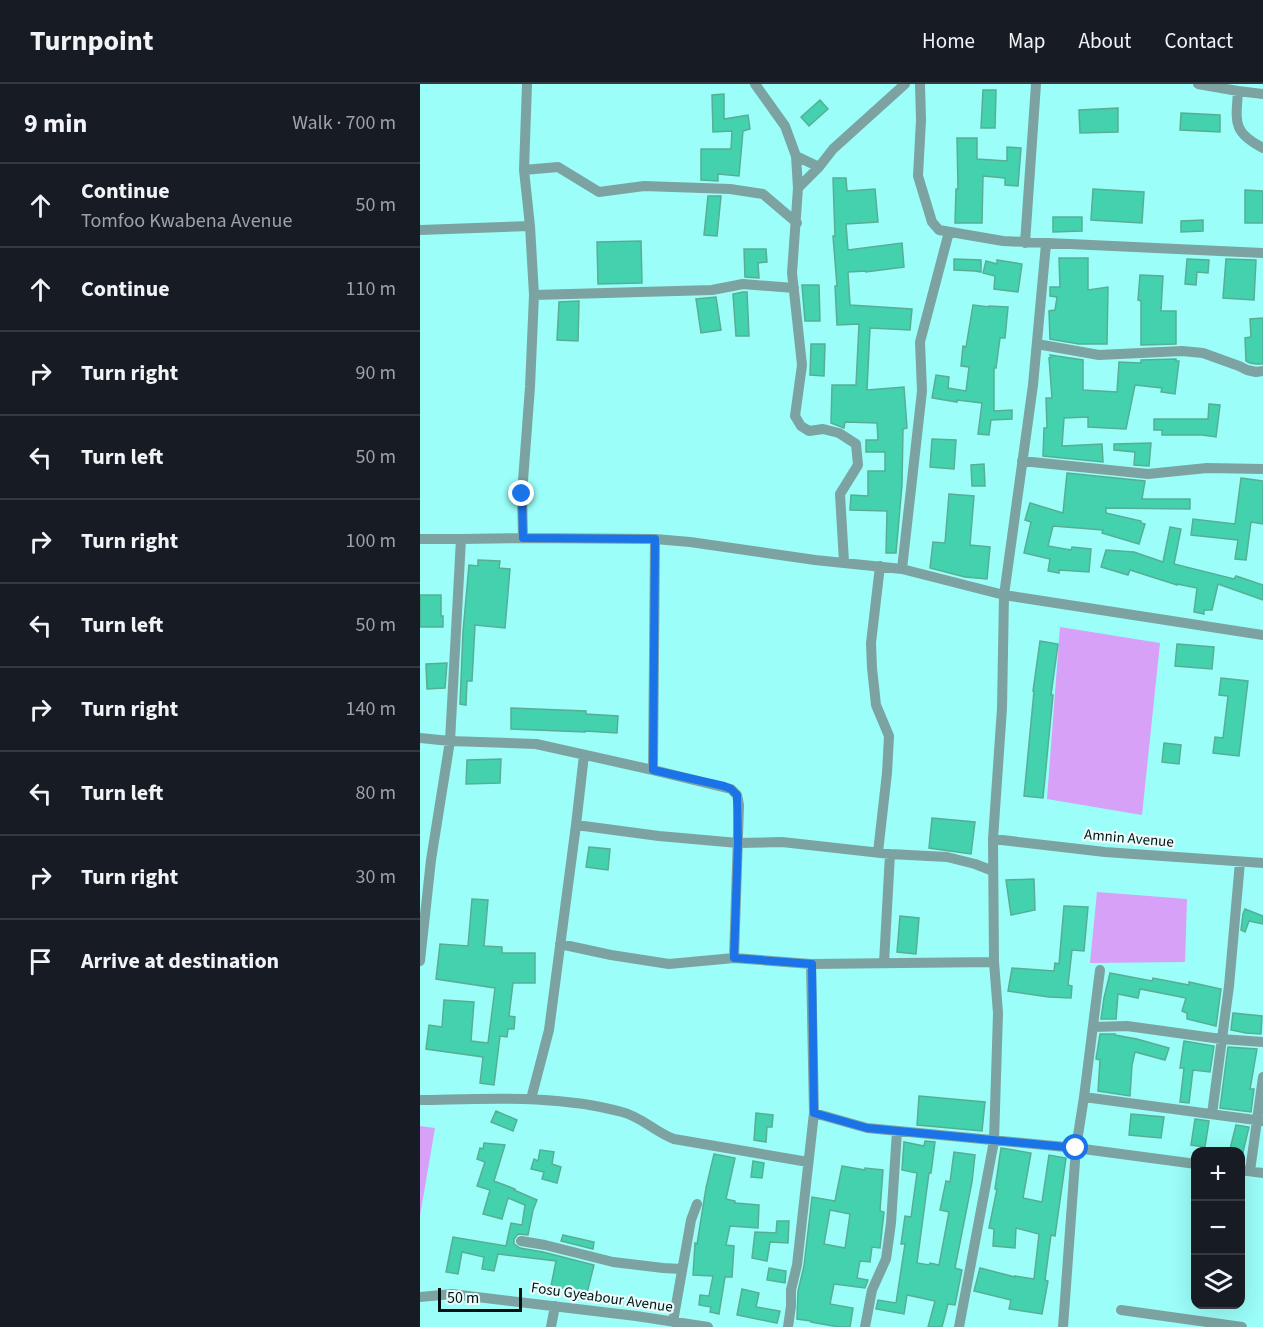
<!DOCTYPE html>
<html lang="en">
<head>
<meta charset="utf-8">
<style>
	body { margin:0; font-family:"Source Sans 3",sans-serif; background:#20242c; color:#f1f3f6 }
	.controls { position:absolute; right:18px; bottom:18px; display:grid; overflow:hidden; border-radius:12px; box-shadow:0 6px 24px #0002 }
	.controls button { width:54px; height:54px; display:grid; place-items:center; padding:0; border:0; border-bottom:2px solid #363941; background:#171b24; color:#f1f3f6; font:30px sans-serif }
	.scale { position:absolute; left:18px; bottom:15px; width:84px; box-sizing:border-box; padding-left:6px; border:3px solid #001211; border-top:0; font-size:16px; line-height:21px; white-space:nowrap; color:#001211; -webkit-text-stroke:4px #e9fbfa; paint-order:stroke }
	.stop { position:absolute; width:18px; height:18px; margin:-14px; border:4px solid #1a73e8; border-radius:50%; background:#fff }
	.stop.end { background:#1a73e8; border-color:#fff; box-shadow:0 2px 6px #0008 }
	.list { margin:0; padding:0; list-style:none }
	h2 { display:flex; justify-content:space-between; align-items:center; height:78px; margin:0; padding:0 24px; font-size:26px }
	h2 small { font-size:20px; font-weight:400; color:#9ea1a6 }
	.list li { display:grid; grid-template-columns:39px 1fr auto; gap:18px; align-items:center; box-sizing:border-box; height:84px; padding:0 24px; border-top:2px solid #363941 }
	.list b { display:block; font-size:22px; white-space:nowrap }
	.list p { margin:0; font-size:20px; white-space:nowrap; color:#9ea1a6 }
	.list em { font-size:20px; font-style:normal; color:#9ea1a6 }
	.icon { flex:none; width:33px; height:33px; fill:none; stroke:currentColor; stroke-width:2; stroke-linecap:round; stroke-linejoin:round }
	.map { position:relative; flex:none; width:843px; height:1243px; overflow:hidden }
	header { display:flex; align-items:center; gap:36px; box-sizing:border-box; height:84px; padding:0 30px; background:#171b24; border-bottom:2px solid #363941 }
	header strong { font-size:28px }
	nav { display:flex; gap:33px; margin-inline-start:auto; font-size:21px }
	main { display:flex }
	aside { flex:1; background:#171b24 }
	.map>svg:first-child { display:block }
	.green { fill:#d6a1f7 }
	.building { fill:#43d2ad; stroke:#57ae95; stroke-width:1.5; fill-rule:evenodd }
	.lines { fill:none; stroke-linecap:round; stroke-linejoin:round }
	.minor { stroke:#7ca3a1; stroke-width:10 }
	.route { stroke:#1a73e8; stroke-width:8 }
	.labels { text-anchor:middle; stroke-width:4.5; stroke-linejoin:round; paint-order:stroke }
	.street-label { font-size:15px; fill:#001211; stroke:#e9fbfa }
</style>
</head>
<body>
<header>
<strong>Turnpoint</strong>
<nav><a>Home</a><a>Map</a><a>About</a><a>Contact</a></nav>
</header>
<main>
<aside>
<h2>9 min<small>Walk · 700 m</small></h2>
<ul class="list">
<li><svg class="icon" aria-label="ahead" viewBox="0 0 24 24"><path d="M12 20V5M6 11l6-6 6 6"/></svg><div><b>Continue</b><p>Tomfoo Kwabena Avenue</p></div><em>50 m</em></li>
<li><svg class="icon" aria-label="ahead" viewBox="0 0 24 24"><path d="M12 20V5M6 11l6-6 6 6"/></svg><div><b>Continue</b></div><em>110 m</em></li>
<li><svg class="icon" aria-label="right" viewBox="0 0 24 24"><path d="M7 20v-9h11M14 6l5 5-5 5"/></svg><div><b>Turn right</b></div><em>90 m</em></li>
<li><svg class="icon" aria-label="left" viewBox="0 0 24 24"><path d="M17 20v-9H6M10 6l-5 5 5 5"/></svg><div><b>Turn left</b></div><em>50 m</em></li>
<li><svg class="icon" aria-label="right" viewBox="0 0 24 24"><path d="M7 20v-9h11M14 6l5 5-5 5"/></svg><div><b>Turn right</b></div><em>100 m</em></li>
<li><svg class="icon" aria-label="left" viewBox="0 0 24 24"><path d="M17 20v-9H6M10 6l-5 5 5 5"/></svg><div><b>Turn left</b></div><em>50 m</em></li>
<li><svg class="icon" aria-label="right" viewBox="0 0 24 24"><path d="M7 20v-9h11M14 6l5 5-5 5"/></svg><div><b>Turn right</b></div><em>140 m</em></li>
<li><svg class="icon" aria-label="left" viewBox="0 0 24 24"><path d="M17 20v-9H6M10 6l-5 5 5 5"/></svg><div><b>Turn left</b></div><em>80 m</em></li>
<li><svg class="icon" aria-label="right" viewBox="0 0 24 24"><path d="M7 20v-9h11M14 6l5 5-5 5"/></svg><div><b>Turn right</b></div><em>30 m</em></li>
<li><svg class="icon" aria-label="arrive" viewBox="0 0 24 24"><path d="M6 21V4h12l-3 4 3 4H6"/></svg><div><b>Arrive at destination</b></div></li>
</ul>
</aside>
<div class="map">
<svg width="843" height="1243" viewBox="0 0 843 1243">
	<rect width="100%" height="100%" fill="#9bfef9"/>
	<path class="green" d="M640 543 740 559 722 731 627 715Z
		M677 808 767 815 765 878 670 879Z
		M0 1042 15 1044 0 1132Z"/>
	<path class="building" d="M563 6H576L575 44H561Z
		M304 10V35L328 31 330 45 323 47 319 92 298 90V97L281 96V65H311L312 47 293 48 292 11Z
		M400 16 408 25 389 42 381 33Z
		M698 24V48L660 49 659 26Z
		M761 29 800 31V48L760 46Z
		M537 54H557V75L587 77V63L601 64 598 102 585 101V94L563 92 562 139H535L536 105H538Z
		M413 94H426L427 107 455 105 458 138 426 140 428 166 482 159 484 183 446 188V187L428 188 430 221 492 225 490 246 450 244 447 306 484 303 487 344 483 345 482 401 476 469H466L467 427 430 426 431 411 448 412V387H465V368H446V356H458L457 339 425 338 424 344 411 339 412 301H436L439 240 417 241 415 202H417L413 152H415Z
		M673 105 724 108 722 139 671 136Z
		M825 106 843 107V139H825Z
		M288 112H301L297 152 284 151Z
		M633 133H662V147L633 148Z
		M783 136V147L761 148V137Z
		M221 157 222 199 178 200 177 158Z
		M324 165H346L347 178 338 179 339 194 325 193Z
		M639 174H668V206L688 203 687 260H659L630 255 629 227 635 226 637 213 630 212V203H640Z
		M534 175 561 176V188L555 187 534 186Z
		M767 175 789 176 788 189 777 188 776 201 765 200Z
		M806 175 836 176 834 216 803 214Z
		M577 176 602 180 598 208 574 205 575 192 563 189 566 177 577 180Z
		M720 191 743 192 741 227H756V260L721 261V217L718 216Z
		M382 201H399L400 237H385Z
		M323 208H327L329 252H316L313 210Z
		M296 213 301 246 281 249 276 215Z
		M159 217 158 257 137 256 139 218Z
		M553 221 569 223V222L588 223 585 254H580L576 284H574V327L592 326V335L571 336 569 351 558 350 562 319 537 316V318L512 314 516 291 529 293 528 304 546 307 549 283 541 282 543 262 546 263Z
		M843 234V280H836L830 279 826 277 825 254 831 253 830 235Z
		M391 260H405L404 292 390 291Z
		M630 271 663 276V306L697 308 699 278 721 279V276L756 275V277H759L755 310 741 308 742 304 715 301 706 345 668 343V333L644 334 642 362 682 360 683 378 623 372 624 344H627L626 314H632L629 274 631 273Z
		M789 320 800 321 796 353 782 351H742V346H734V335H788Z
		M512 355 536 356 534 385 510 383Z
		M731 359 729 382 714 381 715 368 694 366V360Z
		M564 380 565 402H552L551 381Z
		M647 389 725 397 722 415H770V425L686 424V429L721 437V439L725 440 719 460 682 449 683 446 633 442 628 462 651 466 652 463 671 465 669 488 639 486V489L628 487 630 475 604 469 611 438 605 436 610 419 643 429Z
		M821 394 843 397V440L831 438 826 476 815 475 818 456 771 451 773 435 815 440Z
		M529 410 554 412 550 461 570 463 567 495 545 493 510 484 513 458 525 459Z
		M750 443 761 445 754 480 814 495 816 492 843 501V516L798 500 792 526H784V530L774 528 777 504 757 500V501L710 486 708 491 681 483 686 466 714 468 743 478Z
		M58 476 80 477 79 484 90 485 85 544 55 541 52 597H47L46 621 40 620 43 548 49 481 58 482Z
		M0 511H21V532H23V543H0Z
		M620 557 638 560 631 611H633L623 714 604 712 614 607H613Z
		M757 560 794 563 792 585 755 582Z
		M27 579 25 604 7 605 6 580Z
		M801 594 828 597 819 672 793 669 795 653 803 654 808 612 799 611Z
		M91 624 166 627V630L198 632 197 649 165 647V648L91 645Z
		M744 659 761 661 759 680 742 678Z
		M81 675 80 699 46 700 47 676Z
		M512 734 555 738 551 770 509 764Z
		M169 763 190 765 188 786 166 783Z
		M614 795 615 826 591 831 586 796Z
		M52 815 68 816 64 862 82 863V869H115V899H93L89 932 95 933 94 945H88L87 953 80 952 74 1001 60 999 63 973 6 965 9 941 22 943 24 916 54 918 51 957 68 959 75 904 16 895 20 860 48 862Z
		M644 822 668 823 664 867 652 866 648 901 652 902 651 914 629 913 588 907 592 884 634 887 635 879 639 880Z
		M825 825 843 832V840L829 837 825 848 821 846 823 830Z
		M480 832 499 834 496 870 477 868Z
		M690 889 732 897 733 894 769 901V898L801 905 796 942 767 935V929L762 927 766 914 720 905 718 914 698 910 696 935H681L684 914Z
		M813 929 842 932 841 950 826 949 811 946Z
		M680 950H695V951L717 955 749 964 745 976 715 968 712 981 710 1012 678 1007 680 976 676 975Z
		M764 957 794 962 790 988 773 986 769 1019 760 1018 764 984H760Z
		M808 963 837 965 830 1005H834L831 1028 800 1024Z
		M499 1012 565 1018 562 1047 497 1041Z
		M76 1027 97 1036 93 1047 71 1038Z
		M336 1029 353 1031 352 1043H347L346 1058 334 1056Z
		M711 1030 744 1033 741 1054 709 1051Z
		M775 1035 789 1037 785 1063 771 1061Z
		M816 1041 829 1043 823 1068 810 1065Z
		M505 1057 515 1058 511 1089H509L497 1179 509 1181 510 1179 519 1181 529 1128 520 1126 526 1097 530 1098 534 1068 555 1071 552 1098 535 1184 542 1186 535 1221 528 1220 522 1243H508L515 1217 487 1211 484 1230 456 1225 458 1216 476 1219 485 1160H481L485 1132 491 1133 497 1089 482 1086 484 1058 504 1062Z
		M64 1059 85 1061 74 1097 95 1105 94 1106 117 1116 113 1126 108 1151 98 1150 94 1155V1160L100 1164 123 1168 174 1181 167 1209 131 1202 136 1177 78 1170 74 1187 62 1185 64 1173 42 1168 38 1190 26 1188 33 1153 86 1162 91 1139 102 1141 105 1121 88 1114 82 1135 63 1130 70 1106 57 1102 65 1078 57 1075 60 1064 63 1065Z
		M581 1064 611 1069 603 1114 622 1118 629 1071 646 1074 635 1152 631 1151 625 1196 628 1197 622 1230 589 1225 591 1216 554 1207 560 1184 595 1193V1192L614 1195 619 1150 596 1144 595 1164 573 1162 574 1145 569 1144 577 1105H575Z
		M120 1066 134 1068 132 1080 141 1083 137 1099 122 1095 124 1088 111 1085 114 1075 118 1077Z
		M294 1070 315 1074 306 1115 315 1117V1119L339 1121 338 1144 310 1142 306 1161 314 1162 312 1193H305L299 1230 290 1228 291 1223 279 1221 280 1211 289 1212 293 1192 273 1191 275 1159 277 1160 286 1104Z
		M333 1077 344 1079 342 1094 331 1093Z
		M422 1082 445 1086V1084L463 1086 460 1127 464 1128 460 1164 452 1163 450 1178 440 1177 437 1194 448 1196 445 1204 414 1200 410 1220 433 1224 430 1243H419L391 1238V1237L377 1235 378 1207 384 1182 392 1113 415 1117ZM410 1126 430 1130 425 1164 404 1160Z
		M357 1137H369L368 1159 350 1158 347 1177 332 1174 335 1148 356 1149Z
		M143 1151 174 1158 173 1165 141 1157Z
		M349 1184 366 1187 365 1199 347 1196Z
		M322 1205 339 1209 336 1223 360 1227 357 1239 317 1231Z"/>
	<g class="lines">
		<path class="minor" d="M335 0 365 42 376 72 378 104 372 189 382 281 375 332 381 342 389 347 403 345 419 349 436 360 438 381 420 410 424 478
			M500 0 501 36 498 92 512 138 519 146 583 157 843 169
			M778 0 818 7 843 10
			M818 7C816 38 812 48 843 64
			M376 72 399 83
			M104 86 138 83 179 108 224 102 310 105 343 110 377 139
			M378 104 399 83 413 65 485 0
			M0 146 110 142
			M605 159 616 0
			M114 211 292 206 323 200 374 204
			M617 260 679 271 762 267 783 269 819 282 827 286 836 288 843 287
			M602 377 728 390 787 384 843 385
			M103 454 102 410 110 303 114 211 110 142 104 86 107 0
			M0 455H41L103 454 235 455 270 458 395 476 482 485 584 511 843 551
			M482 485 502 307 500 258 529 148
			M0 654 30 657 116 660 233 686 311 705 317 711 319 721 314 874
			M233 686 235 455
			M156 741 239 752 318 759 362 758 470 770 527 773 555 780 573 787
			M573 755 685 768 843 779
			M458 768 467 689 469 652 456 621 452 584 451 559 460 482
			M140 860 191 871 249 880 314 874 391 880 574 878
			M0 877 11 776 30 657 41 455
			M464 879 470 770
			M673 943 707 942 801 955 843 958
			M664 1013 843 1037
			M111 1015 129 946 156 741 164 671
			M0 1016C66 1015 137 1010 202 1028 222 1033 235 1048 254 1055L388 1078
			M394 1029 447 1044 656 1064 776 1080
			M792 1030 809 902 820 778
			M820 1086 843 1089
			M830 1087 843 993
			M101 1157 125 1161 193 1178 243 1184 262 1185
			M0 1213 32 1210 216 1232 288 1243
			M701 1226 822 1243
			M253 1238 271 1136 277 1120
			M131 1243 135 1222
			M368 1243 371 1222V1206L377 1181 394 1029 391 880
			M445 1243 452 1206 466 1175 471 1139 477 1047
			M539 1243 574 1057 578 929 574 878 573 755 582 624 584 511 613 301 626 160
			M643 1243 656 1064 664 1013 680 886"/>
	</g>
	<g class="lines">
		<path class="route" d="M102 410 103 454 235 455 233 686 304 702 311 705 317 711 318 759 314 874 392 880 394 1029 447 1044 656 1064"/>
	</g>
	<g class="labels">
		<g class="street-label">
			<text transform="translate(709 754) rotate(5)" y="5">Amnin Avenue</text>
			<text transform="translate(182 1213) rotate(8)" y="5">Fosu Gyeabour Avenue</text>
		</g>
	</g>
</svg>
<div class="controls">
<button>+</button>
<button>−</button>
<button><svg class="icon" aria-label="layers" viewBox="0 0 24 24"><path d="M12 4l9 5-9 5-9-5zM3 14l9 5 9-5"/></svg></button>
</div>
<div class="scale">50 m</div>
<div class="stop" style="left:656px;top:1064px"></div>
<div class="stop end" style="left:102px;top:410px"></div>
</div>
</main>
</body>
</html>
